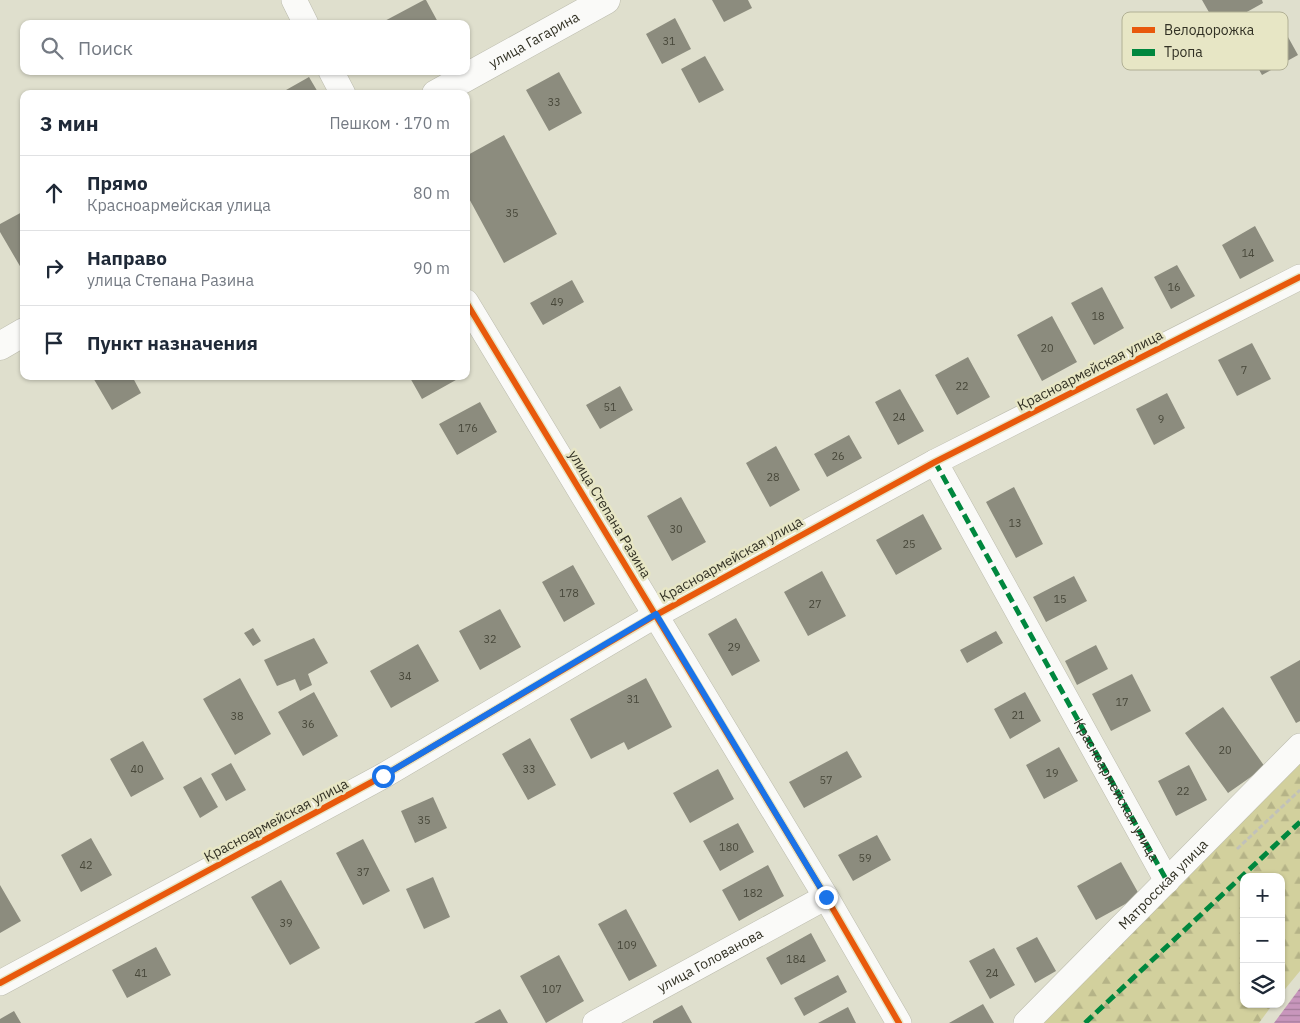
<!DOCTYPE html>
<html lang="ru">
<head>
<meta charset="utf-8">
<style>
	body { margin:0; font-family:"IBM Plex Sans",sans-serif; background:#f2f2f3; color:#1f2937 }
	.controls { position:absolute; right:15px; bottom:15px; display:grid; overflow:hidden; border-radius:10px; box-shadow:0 1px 4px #0004 }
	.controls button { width:45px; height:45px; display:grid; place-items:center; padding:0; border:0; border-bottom:1px solid #e0e1e3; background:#fff; color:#1f2937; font:25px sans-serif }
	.stop { position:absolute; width:15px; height:15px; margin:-11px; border:4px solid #1a73e8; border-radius:50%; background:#fff }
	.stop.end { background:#1a73e8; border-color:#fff; box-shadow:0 1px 5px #0008 }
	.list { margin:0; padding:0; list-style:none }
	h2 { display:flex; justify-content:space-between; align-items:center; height:65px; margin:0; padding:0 20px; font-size:21px }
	h2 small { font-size:16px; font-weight:400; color:#747a83 }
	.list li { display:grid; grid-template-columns:32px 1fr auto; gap:15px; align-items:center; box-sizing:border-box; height:75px; padding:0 20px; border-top:1px solid #e0e1e3 }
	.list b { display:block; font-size:19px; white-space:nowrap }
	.list p { margin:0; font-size:16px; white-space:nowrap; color:#747a83 }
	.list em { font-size:16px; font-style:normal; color:#747a83 }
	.icon { flex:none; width:28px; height:28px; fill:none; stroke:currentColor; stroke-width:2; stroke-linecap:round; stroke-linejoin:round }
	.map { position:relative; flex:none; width:1300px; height:1023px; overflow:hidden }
	.search { position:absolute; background:#fff; box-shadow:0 1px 4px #0004; left:20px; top:20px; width:450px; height:55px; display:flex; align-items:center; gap:12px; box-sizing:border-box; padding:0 18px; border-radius:10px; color:#747a83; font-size:19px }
	.panel { position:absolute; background:#fff; box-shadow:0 1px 4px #0004; left:20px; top:90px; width:450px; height:290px; border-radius:10px }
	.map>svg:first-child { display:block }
	.forest { fill:url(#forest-firs) }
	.water { fill:url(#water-rules) }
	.building { fill:#8c8c7e }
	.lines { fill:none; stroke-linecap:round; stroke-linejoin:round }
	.street-casing { stroke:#bcbcae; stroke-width:26 }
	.primary-casing { stroke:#bcbcae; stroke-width:29 }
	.path { stroke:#c1c1ba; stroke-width:3; stroke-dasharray:5 2.5; stroke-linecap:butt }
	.street { stroke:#fafaf8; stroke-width:25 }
	.primary { stroke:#fafaf8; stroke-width:28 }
	.quiet { stroke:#00873e; stroke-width:5; stroke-dasharray:10 5; stroke-linecap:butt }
	.cycleway-casing { stroke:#e7e6c5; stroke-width:9 }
	.cycleway { stroke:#e8590c; stroke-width:6 }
	.route { stroke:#1a73e8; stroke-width:6 }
	.labels { text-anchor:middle; stroke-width:5; stroke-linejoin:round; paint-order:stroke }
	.number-label { font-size:11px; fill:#48483a }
	.street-label { font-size:14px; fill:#323124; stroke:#e7e6c5 }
	.key { fill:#e7e6c5; stroke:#b1b095; stroke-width:1 }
	.key-label { font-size:14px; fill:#323124 }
</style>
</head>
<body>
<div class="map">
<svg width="1300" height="1023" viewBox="0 0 1300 1023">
	<defs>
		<pattern id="forest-firs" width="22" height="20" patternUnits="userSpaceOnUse" patternTransform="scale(1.25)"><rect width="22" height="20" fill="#d2d09d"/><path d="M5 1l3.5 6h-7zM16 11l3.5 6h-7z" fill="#b5b387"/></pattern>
		<pattern id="water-rules" width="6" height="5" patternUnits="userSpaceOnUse" patternTransform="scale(1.25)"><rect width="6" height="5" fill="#c896bc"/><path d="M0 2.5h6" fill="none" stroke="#a37b99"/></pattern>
	</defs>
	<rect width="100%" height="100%" fill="#dfdfcd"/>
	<path class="forest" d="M1300 754V971L1281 994V877H1244V1004H1273L1259 1023H1032Z"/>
	<path class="water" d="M1300 988V1023H1274Z"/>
	<path class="building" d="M424 0H426L439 24H379Z
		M712 0H748L752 8 724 22Z
		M1202 0H1262L1263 3 1218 28Z
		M675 18 691 49 662 64 646 34Z
		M1283 28 1298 55 1262 75 1247 48Z
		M705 56 724 90 699 103 681 69Z
		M559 72 582 113 549 131 526 90Z
		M309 77 319 94H279Z
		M504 135 557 234 504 263 466 193V156Z
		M24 211V273L0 232V224Z
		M1255 226 1274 261 1240 279 1222 245Z
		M1177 265 1195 296 1171 309 1154 277Z
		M572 280 584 302 543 325 530 303Z
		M1102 287 1124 328 1094 345 1071 303Z
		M1052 316 1077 362 1042 381 1017 335Z
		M1252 343 1271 379 1237 396 1218 360Z
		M968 357 990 397 957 415 935 375Z
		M92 376H132L141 393 112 410Z
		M409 376H463L422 399Z
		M620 386 633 410 600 429 586 405Z
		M900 389 924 431 898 445 875 402Z
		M1167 393 1185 428 1154 445 1136 409Z
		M480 402 497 432 457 455 439 424Z
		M849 435 862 458 827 477 814 454Z
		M776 446 800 490 770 507 746 463Z
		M1014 487 1043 544 1016 558 986 502Z
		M681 497 706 542 672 561 647 516Z
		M923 514 942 549 896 575 876 540Z
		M573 565 595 604 564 622 542 582Z
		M822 571 846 616 808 636 784 592Z
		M1074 576 1087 601 1046 622 1033 597Z
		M500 609 521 647 480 670 459 631Z
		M736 618 760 661 732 676 708 634Z
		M253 628 261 641 253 646 244 633Z
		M996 631 1003 643 967 663 960 650Z
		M314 638 328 663 308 674 312 685 300 691 295 679 277 686 264 660Z
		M418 644 439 681 391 708 370 671Z
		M1096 645 1108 669 1077 685 1065 661Z
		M1300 660V721L1296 723 1270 677Z
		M1132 674 1151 711 1111 731 1092 694Z
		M240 678 271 734 235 755 203 699Z
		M646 678 672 727 628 750 624 742 591 759 570 719Z
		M314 692 338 736 303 756 278 712Z
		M1025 692 1041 721 1010 739 994 709Z
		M1223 707 1265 767 1228 793 1185 733Z
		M530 738 556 785 528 800 502 754Z
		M143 741 164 779 131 797 110 759Z
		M1059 747 1078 781 1044 799 1026 765Z
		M847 751 862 777 804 808 789 782Z
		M231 763 246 790 226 801 211 774Z
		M1189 765 1207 800 1176 816 1158 781Z
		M718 769 734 799 690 823 673 793Z
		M201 777 218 807 200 818 183 787Z
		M433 797 447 828 415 843 401 811Z
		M738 823 754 852 720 871 703 841Z
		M877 835 891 860 853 881 838 855Z
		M91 838 112 875 81 892 61 855Z
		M363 839 390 891 363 905 336 853Z
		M1121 862 1140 896 1096 920 1077 886Z
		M768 865 784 896 739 921 722 890Z
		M433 877 450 917 424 929 406 889Z
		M281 880 320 948 290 965 251 897Z
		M0 885 21 921 0 933Z
		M626 909 657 966 629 981 598 924Z
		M811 933 826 961 781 985 766 958Z
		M1037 937 1056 971 1035 983 1016 948Z
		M156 947 171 975 127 998 112 970Z
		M994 948 1015 985 990 999 969 961Z
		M559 955 584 1001 546 1023 520 976Z
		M838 975 847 992 804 1016 794 998Z
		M983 1004 994 1023H949Z
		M682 1005 692 1023H653V1021Z
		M848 1007 856 1023H818Z
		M500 1009 508 1023H474Z
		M14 1011 21 1023H0V1019Z"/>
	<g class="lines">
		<g class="street-casing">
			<g id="street">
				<path d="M294 0 306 24"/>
				<path d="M331 71 343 94"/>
				<path d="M466 302 826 897 899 1023"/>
				<path id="s1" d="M935 462 1167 881"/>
				<path d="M0 983 383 776 656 615 935 462 1300 277"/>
				<path id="s2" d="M595 1023 826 897"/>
				<path id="s3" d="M1026 1023 1300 746"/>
			</g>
		</g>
		<g class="primary-casing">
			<g id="primary">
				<path id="s4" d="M436 94 606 0"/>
				<path d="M0 346 24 332"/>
			</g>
		</g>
		<path class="path" d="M1237 849 1300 790"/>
		<use href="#street" class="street"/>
		<use href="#primary" class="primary"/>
		<path class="quiet" d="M935 462 1167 881
			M1085 1023 1300 822"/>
		<g class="cycleway-casing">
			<path id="cycleway" d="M466 302 826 897 899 1023
				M0 983 383 776 656 615 935 462 1300 277"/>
		</g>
		<use href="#cycleway" class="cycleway"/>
	</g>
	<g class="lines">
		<path class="route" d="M383 776 656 614 826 897"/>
	</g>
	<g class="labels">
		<g class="number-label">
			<text x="669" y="45">31</text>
			<text x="554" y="106">33</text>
			<text x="512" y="217">35</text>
			<text x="1248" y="257">14</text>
			<text x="1174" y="291">16</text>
			<text x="557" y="306">49</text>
			<text x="1098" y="320">18</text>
			<text x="1047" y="352">20</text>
			<text x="1244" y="374">7</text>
			<text x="962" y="390">22</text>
			<text x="610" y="411">51</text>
			<text x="899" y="421">24</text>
			<text x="1161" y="423">9</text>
			<text x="468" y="432">176</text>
			<text x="838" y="460">26</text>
			<text x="773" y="481">28</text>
			<text x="1015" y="527">13</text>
			<text x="676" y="533">30</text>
			<text x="909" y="548">25</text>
			<text x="569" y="597">178</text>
			<text x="1060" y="603">15</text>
			<text x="815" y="608">27</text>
			<text x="490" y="643">32</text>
			<text x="734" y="651">29</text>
			<text x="405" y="680">34</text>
			<text x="633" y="703">31</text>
			<text x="1122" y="706">17</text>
			<text x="1018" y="719">21</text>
			<text x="237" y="720">38</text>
			<text x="308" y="728">36</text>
			<text x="1225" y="754">20</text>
			<text x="137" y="773">40</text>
			<text x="529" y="773">33</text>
			<text x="1052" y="777">19</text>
			<text x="826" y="784">57</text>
			<text x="1183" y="795">22</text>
			<text x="424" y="824">35</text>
			<text x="729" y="851">180</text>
			<text x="865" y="862">59</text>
			<text x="86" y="869">42</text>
			<text x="363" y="876">37</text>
			<text x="753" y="897">182</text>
			<text x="286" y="927">39</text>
			<text x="627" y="949">109</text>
			<text x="796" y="963">184</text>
			<text x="141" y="977">41</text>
			<text x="992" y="977">24</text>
			<text x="552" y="993">107</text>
		</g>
		<g class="street-label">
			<text dy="5" stroke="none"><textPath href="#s4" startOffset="112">улица Гагарина</textPath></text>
			<text transform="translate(1090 370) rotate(-27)" y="5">Красноармейская улица</text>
			<text transform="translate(610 514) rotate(59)" y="5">улица Степана Разина</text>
			<text transform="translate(731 559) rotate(-29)" y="5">Красноармейская улица</text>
			<text dy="5" stroke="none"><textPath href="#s1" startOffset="375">Красноармейская улица</textPath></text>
			<text transform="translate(276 820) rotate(-28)" y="5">Красноармейская улица</text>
			<text dy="5" stroke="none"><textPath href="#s3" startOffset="195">Матросская улица</textPath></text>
			<text dy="5" stroke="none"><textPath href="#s2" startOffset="131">улица Голованова</textPath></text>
		</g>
	</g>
	<rect x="1122" y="12" width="166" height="58" rx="8" class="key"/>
	<rect x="1132" y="27" width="23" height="6" fill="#e8590c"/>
	<rect x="1132" y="49" width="23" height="7" fill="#00873e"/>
	<g class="key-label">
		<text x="1164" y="35">Велодорожка</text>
		<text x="1164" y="57">Тропа</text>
	</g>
</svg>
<div class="controls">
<button>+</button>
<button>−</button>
<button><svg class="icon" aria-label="layers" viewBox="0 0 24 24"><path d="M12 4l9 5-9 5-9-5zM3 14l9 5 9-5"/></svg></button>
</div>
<div class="stop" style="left:383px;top:776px"></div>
<div class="stop end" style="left:826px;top:897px"></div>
<div class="search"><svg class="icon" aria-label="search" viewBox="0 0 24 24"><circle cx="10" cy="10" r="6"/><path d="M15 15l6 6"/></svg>Поиск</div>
<section class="panel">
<h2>3 мин<small>Пешком · 170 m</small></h2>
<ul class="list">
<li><svg class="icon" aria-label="ahead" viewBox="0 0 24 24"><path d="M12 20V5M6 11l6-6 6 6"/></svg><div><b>Прямо</b><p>Красноармейская улица</p></div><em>80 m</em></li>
<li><svg class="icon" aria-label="right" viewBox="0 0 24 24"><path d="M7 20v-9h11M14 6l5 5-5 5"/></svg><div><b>Направо</b><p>улица Степана Разина</p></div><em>90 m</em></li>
<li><svg class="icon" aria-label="arrive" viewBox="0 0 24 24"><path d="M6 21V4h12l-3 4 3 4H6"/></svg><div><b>Пункт назначения</b></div></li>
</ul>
</section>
</div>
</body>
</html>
